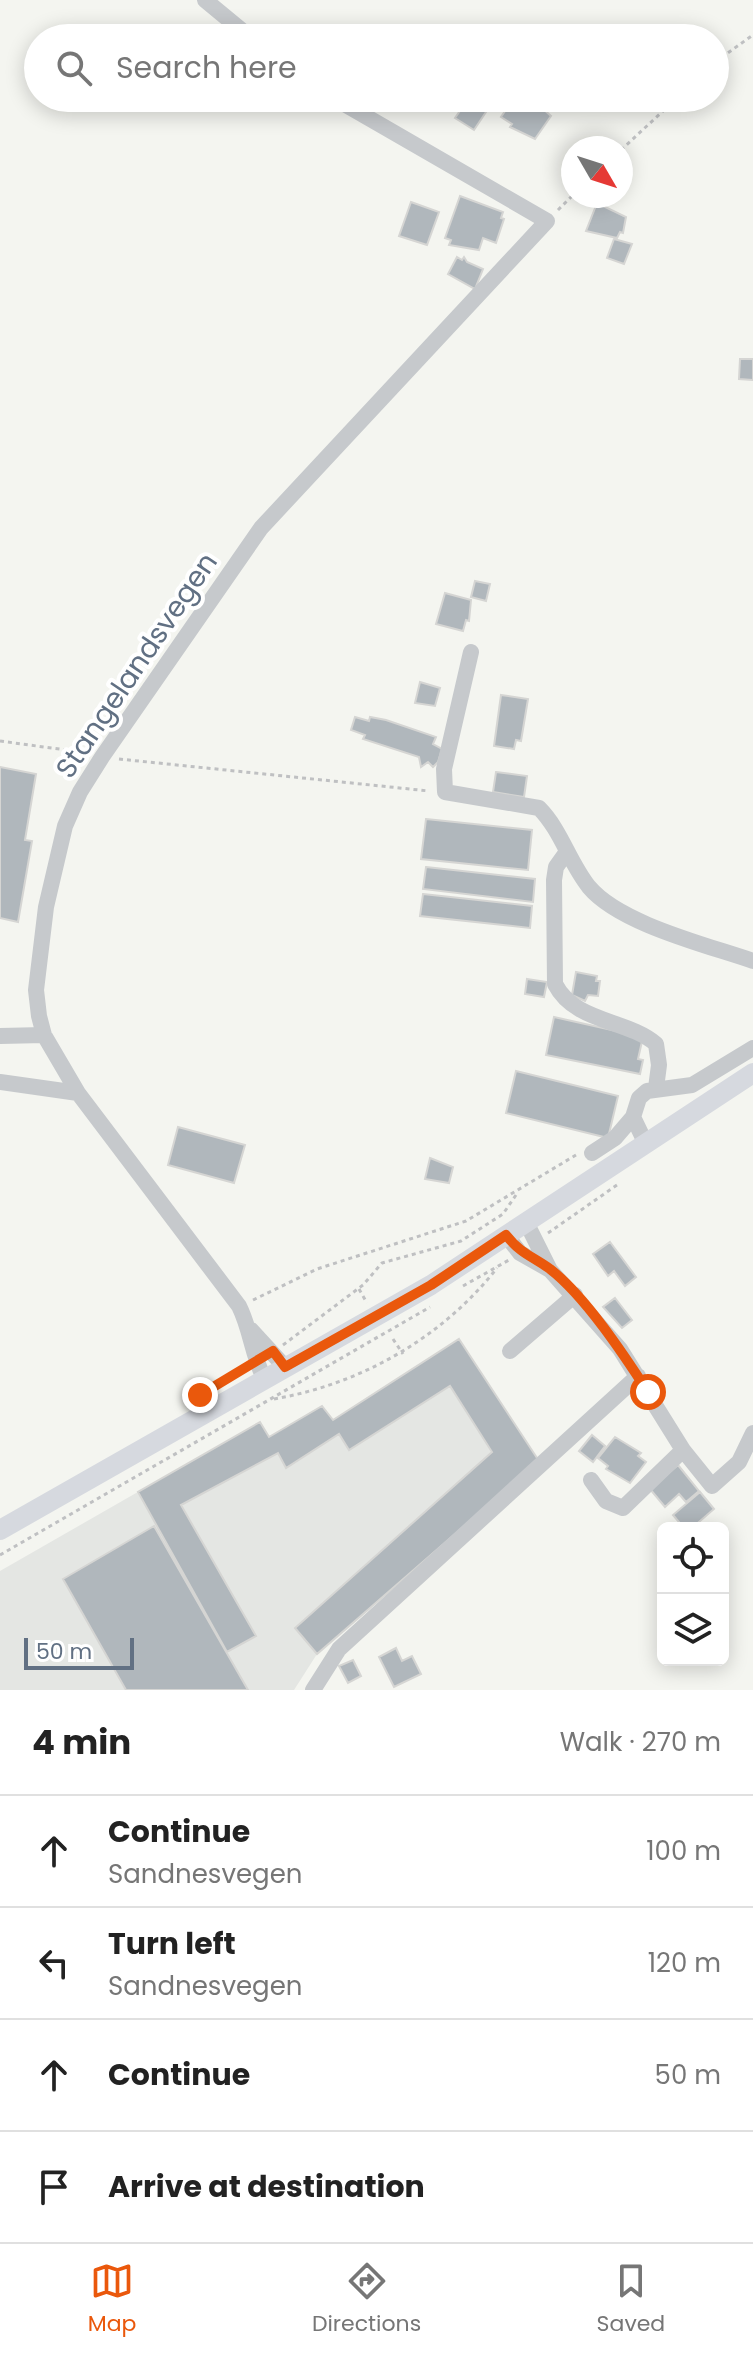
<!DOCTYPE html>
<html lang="en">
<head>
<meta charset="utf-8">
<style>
	body { margin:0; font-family:Poppins,sans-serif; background:#f2f2f2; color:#222 }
	.controls { position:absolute; right:24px; bottom:24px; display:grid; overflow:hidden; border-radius:12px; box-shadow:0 4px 20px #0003 }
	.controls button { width:72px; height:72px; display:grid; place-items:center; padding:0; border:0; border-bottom:2px solid #e0e0e0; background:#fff; color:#222; font:40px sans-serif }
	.compass { position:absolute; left:561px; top:136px; width:72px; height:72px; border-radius:50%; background:#fff; box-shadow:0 4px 20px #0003; rotate:129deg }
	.scale { position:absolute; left:24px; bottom:20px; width:110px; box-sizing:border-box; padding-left:8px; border:4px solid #617083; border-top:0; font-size:22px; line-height:28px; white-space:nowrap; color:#617083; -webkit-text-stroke:6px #fff; paint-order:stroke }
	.stop { position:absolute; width:24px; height:24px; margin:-18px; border:6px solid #ea580c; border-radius:50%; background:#fff }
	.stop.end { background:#ea580c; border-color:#fff; box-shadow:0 2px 8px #0008 }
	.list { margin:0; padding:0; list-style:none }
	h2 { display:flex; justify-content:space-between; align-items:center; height:104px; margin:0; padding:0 32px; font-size:34px }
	h2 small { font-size:26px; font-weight:400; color:#767676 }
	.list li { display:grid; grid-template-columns:52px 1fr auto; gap:24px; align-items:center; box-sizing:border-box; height:112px; padding:0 32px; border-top:2px solid #e0e0e0 }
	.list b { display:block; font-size:30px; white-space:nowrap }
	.list p { margin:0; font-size:26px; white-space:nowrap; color:#767676 }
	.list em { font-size:26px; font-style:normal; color:#767676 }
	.icon { flex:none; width:44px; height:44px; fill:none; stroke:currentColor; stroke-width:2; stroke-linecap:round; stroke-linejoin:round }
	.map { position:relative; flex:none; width:753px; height:1690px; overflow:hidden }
	.search { position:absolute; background:#fff; box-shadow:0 4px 20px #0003; left:24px; right:24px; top:24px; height:88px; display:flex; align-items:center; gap:20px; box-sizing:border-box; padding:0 28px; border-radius:44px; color:#767676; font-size:30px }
	.sheet { height:552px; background:#fff }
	nav { display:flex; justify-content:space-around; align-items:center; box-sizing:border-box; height:112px; border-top:2px solid #e0e0e0; background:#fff; font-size:22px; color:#767676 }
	nav a { display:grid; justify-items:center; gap:4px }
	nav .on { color:#ea580c }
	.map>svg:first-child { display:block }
	.built { fill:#e4e6e3 }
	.building { fill:#b0b7bc; stroke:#d5d5d3; stroke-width:2 }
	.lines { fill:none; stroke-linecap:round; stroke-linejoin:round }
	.path { stroke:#bfc0c2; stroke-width:3; stroke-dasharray:4 4; stroke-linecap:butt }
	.minor { stroke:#c6c9cc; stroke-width:16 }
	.major { stroke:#d6d9df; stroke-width:20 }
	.route { stroke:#ea580c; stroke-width:10 }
	.labels { text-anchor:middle; stroke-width:8; stroke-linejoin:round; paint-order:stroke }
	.street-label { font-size:28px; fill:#617083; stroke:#fff }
</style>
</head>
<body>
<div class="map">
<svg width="753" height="1690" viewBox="0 0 753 1690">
	<rect width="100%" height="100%" fill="#f4f5f0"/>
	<path class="built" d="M459 1339 539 1461 317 1654 294 1690H0V1571L260 1422 270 1437 322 1406 334 1420Z"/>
	<path class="building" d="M457 98H484L492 103 474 130 455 118 464 105Z
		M514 98H531L551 116 535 139 510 127 512 124 501 117Z
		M460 196 503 212 501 218 504 219 496 243 483 238 479 250 449 245 451 240 445 238Z
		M411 202 439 212 427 245 399 236Z
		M597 203 626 217 623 233 620 232 617 238 586 231Z
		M614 239 632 244 624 264 607 258Z
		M457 257 462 260 464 257 467 262 483 269 475 289 448 274Z
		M740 359H753V380L739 379Z
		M475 581 490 584 486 601 471 597Z
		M445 593 471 600 469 621 466 620 463 631 436 624Z
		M420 682 440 688 435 706 415 703Z
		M501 695 528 699 521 741 516 740 514 749 494 746Z
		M355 717 369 721 370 717 386 720 436 737 433 744 442 749 438 762 433 767 428 762 421 767 419 757 363 739 365 735 351 730Z
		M0 767 36 774 25 840 32 841 18 922 0 918Z
		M496 772 527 776 524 797 493 792Z
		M426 819 532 830 528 870 421 859Z
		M426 867 535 879 533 902 423 889Z
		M423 894 532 906 530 928 420 916Z
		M576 972 597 976 596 981H600L598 996 588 995 585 1001 572 995Z
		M527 979 547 982 544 997 525 994Z
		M554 1017 643 1037 638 1059 643 1060 640 1074 546 1055Z
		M516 1071 618 1096 608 1138 506 1113Z
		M178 1127 245 1145 234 1183 168 1165Z
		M430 1158 453 1167 449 1183 425 1179Z
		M610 1242 636 1277 625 1286 614 1271 608 1276 593 1254Z
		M615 1298 632 1320 622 1328 603 1307Z
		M459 1339 539 1461 317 1654 295 1628 492 1452 450 1386 349 1450 339 1434 286 1468 278 1453 181 1505 256 1636 227 1652 138 1492 260 1422 269 1437 322 1406 333 1420Z
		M592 1435 605 1446 593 1462 579 1451Z
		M615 1437 641 1453 638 1456 646 1462 630 1483 606 1469 608 1466 598 1458Z
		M678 1465 699 1491 686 1502 679 1494 665 1507 650 1489Z
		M700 1492 714 1509 692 1528H684L673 1515Z
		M154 1526 248 1690H126L63 1579Z
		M396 1648 402 1661 412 1656 421 1674 394 1687 379 1657Z
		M353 1660 361 1676 348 1683 339 1666Z"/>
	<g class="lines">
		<path class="path" d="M715 62 753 35
			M621 150 677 98
			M558 210 573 195
			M0 741 88 753
			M119 759 429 791
			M548 1233 617 1185
			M463 1286 509 1260
			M359 1289 367 1303
			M253 1300 317 1269 466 1221 576 1155
			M393 1339 403 1354
			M283 1345 363 1285 382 1263 461 1241 503 1214 518 1192
			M274 1399C361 1384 442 1338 497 1268
			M187 1402 245 1366
			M0 1555 430 1307"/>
		<path class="minor" d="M205 0 251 38
			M471 652 444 769 445 792 539 808C561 830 569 862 589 887 620 924 707 945 753 961
			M566 853 556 867 554 880 555 984C575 1023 627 1019 656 1044L659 1065 656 1088
			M0 1036 44 1035
			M0 1082 78 1093
			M645 1142 633 1117 639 1098 647 1091 692 1085 753 1048
			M592 1153 615 1138 633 1117
			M526 1222 550 1270
			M506 1235 520 1253 550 1270 620 1349 683 1450 712 1486 739 1462 753 1433
			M251 1330 285 1367
			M510 1351 575 1295
			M264 1378C252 1355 251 1330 239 1306L78 1093 44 1035 39 1016 36 990 46 907 65 826 80 792 102 757 261 528 547 221 334 98
			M591 1480 606 1501 623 1508 683 1450
			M313 1690 339 1649 638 1376"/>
		<path class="major" d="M0 1530 431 1285 753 1073"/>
	</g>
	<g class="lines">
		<path class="route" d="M200 1395 273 1351 285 1367 431 1285 506 1235C521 1254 532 1256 550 1269 585 1296 624 1355 648 1392"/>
	</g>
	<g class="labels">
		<g class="street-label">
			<text transform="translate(136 665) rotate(-56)" y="10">Stangelandsvegen</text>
		</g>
	</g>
</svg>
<div class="controls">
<button><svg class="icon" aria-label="locate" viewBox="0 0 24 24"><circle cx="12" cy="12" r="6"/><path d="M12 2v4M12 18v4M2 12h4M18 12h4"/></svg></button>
<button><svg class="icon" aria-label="layers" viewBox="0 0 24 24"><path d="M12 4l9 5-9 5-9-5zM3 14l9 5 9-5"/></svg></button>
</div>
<svg class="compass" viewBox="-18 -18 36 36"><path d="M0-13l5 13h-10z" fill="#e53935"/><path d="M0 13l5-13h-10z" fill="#767676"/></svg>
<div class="scale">50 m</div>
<div class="stop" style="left:648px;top:1392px"></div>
<div class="stop end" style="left:200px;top:1395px"></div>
<div class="search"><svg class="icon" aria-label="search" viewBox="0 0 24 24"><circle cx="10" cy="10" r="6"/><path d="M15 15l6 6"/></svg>Search here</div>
</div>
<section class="sheet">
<h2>4 min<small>Walk · 270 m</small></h2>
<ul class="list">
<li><svg class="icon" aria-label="ahead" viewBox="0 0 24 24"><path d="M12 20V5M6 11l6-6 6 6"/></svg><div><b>Continue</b><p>Sandnesvegen</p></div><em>100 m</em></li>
<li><svg class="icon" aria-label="left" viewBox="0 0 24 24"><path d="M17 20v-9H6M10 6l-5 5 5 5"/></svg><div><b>Turn left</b><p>Sandnesvegen</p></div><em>120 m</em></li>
<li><svg class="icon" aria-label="ahead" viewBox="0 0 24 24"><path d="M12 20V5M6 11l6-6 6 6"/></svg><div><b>Continue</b></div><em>50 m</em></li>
<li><svg class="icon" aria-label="arrive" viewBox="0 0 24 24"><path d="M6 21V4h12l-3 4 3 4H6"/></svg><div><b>Arrive at destination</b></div></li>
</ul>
</section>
<nav>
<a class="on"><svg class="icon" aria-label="map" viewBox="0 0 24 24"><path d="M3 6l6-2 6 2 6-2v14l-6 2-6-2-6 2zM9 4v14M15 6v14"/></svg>Map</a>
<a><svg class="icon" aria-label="directions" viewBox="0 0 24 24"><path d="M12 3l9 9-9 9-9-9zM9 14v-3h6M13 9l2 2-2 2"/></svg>Directions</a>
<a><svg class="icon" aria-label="saved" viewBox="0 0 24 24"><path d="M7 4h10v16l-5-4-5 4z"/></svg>Saved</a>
</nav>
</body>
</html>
